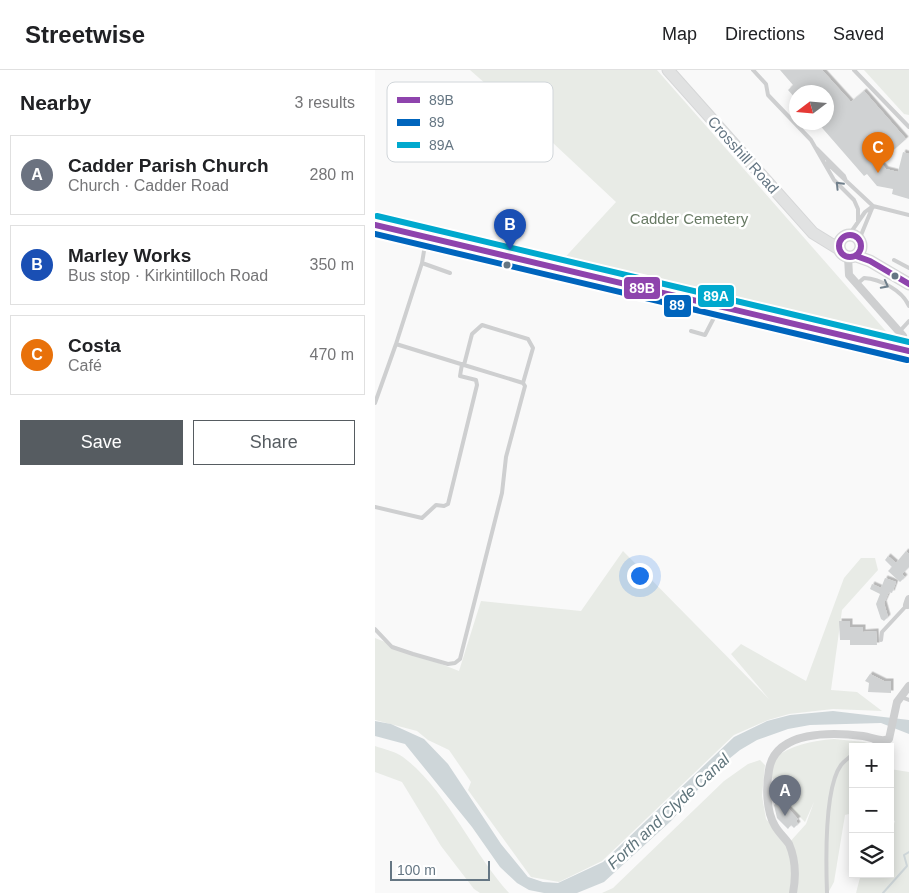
<!DOCTYPE html>
<html lang="en">
<head>
<meta charset="utf-8">
<style>
	body { margin:0; font-family:Arial,sans-serif; background:#f6f6f6; color:#202124 }
	.controls { position:absolute; right:15px; bottom:15px; display:grid; overflow:hidden; border-radius:0px; box-shadow:0 2px 12px #0003 }
	.controls button { width:45px; height:45px; display:grid; place-items:center; padding:0; border:0; border-bottom:1px solid #e0e0e0; background:#fff; color:#202124; font:25px sans-serif }
	.compass { position:absolute; left:414px; top:15px; width:45px; height:45px; border-radius:50%; background:#fff; box-shadow:0 2px 12px #0003; rotate:254deg }
	.scale { position:absolute; left:15px; bottom:12px; width:100px; box-sizing:border-box; padding-left:5px; border:2px solid #657683; border-top:0; font-size:14px; line-height:18px; white-space:nowrap; color:#657683; -webkit-text-stroke:4px #fff; paint-order:stroke }
	.you { position:absolute; left:264px; top:505px; width:18px; height:18px; margin:-12px; border:4px solid #fff; border-radius:50%; background:#1a73e8; box-shadow:0 0 0 8px #1a73e833 }
	.badge { display:grid; place-items:center; width:32px; height:32px; border-radius:50%; background:#565c61; color:#fff; font-size:16px; font-weight:700 }
	.pin { position:absolute; translate:-50% -41px; filter:drop-shadow(0 1px 2px #0008) }
	.pin::after { content:''; position:absolute; top:26px; width:18px; height:15px; background:inherit; clip-path:polygon(0 0,100% 0,50% 100%) }
	.list { margin:0; padding:0; list-style:none }
	h2 { display:flex; justify-content:space-between; align-items:center; height:65px; margin:0; padding:0 20px; font-size:21px }
	h2 small { font-size:16px; font-weight:400; color:#757577 }
	.list li { display:grid; grid-template-columns:32px 1fr auto; gap:15px; align-items:center; box-sizing:border-box; height:80px; margin:0 10px 10px; padding:0 10px; border:1px solid #e0e0e0; border-radius:0px }
	.list b { display:block; font-size:19px; white-space:nowrap }
	.list p { margin:0; font-size:16px; white-space:nowrap; color:#757577 }
	.list em { font-size:16px; font-style:normal; color:#757577 }
	.actions { display:flex; gap:10px; padding:15px 20px }
	.actions a { flex:1; padding:11px 0; border:1px solid #565c61; border-radius:0px; text-align:center; font-size:18px; color:#565c61 }
	.actions .main { background:#565c61; color:#fff }
	.icon { flex:none; width:28px; height:28px; fill:none; stroke:currentColor; stroke-width:2; stroke-linecap:round; stroke-linejoin:round }
	.map { position:relative; flex:none; width:534px; height:823px; overflow:hidden }
	header { display:flex; align-items:center; gap:30px; box-sizing:border-box; height:70px; padding:0 25px; background:#fff; border-bottom:1px solid #e0e0e0 }
	header strong { font-size:24px }
	nav { display:flex; gap:28px; margin-inline-start:auto; font-size:18px }
	main { display:flex }
	aside { flex:1; background:#fff }
	.map>svg:first-child { display:block }
	.green { fill:#e8ebe6 }
	.water { fill:#ced6d9 }
	.lines { fill:none; stroke-linecap:round; stroke-linejoin:round }
	.stream { stroke:#ced6d9; stroke-width:2 }
	.building { fill:#d0d2d3; filter:url(#shadow) }
	.secondary-casing { stroke:#d5d6d7; stroke-width:13 }
	.primary-casing { stroke:#d5d6d7; stroke-width:14 }
	.service { stroke:#cecfd0; stroke-width:4 }
	.minor { stroke:#cecfd0; stroke-width:8 }
	.secondary { stroke:#e1e2e2; stroke-width:11 }
	.primary { stroke:#e1e2e2; stroke-width:12 }
	.bus-1-casing { stroke:#fff; stroke-width:10 }
	.bus-2-casing { stroke:#fff; stroke-width:10 }
	.bus-3-casing { stroke:#fff; stroke-width:10 }
	.bus-1 { stroke:#8e44ad; stroke-width:6 }
	.bus-2 { stroke:#0065bd; stroke-width:6 }
	.bus-3 { stroke:#00a9ce; stroke-width:6 }
	.oneway { stroke:#707f8b }
	.bus-dot { fill:#657683; stroke:#fff; stroke-width:2 }
	.labels { text-anchor:middle; stroke-width:5; stroke-linejoin:round; paint-order:stroke }
	.street-label { font-size:15px; fill:#657683; stroke:#fff }
	.park-label { font-size:15px; fill:#687a64; stroke:#fff }
	.water-label { font-size:16px; font-style:italic; fill:#60757c; stroke:#fff }
	.key { fill:#fff; stroke:#d1d6da; stroke-width:1 }
	.key-label { font-size:14px; fill:#657683 }
	.line-badge { stroke:#fff; stroke-width:2 }
	.badge-label { font-size:14px; text-anchor:middle; font-weight:bold; fill:#fff }
</style>
</head>
<body>
<header>
<strong>Streetwise</strong>
<nav><a>Map</a><a>Directions</a><a>Saved</a></nav>
</header>
<main>
<aside>
<h2>Nearby<small>3 results</small></h2>
<ul class="list">
<li><span class="badge" style="background:#6b7280">A</span><div><b>Cadder Parish Church</b><p>Church · Cadder Road</p></div><em>280 m</em></li>
<li><span class="badge" style="background:#1a4fb4">B</span><div><b>Marley Works</b><p>Bus stop · Kirkintilloch Road</p></div><em>350 m</em></li>
<li><span class="badge" style="background:#e8710a">C</span><div><b>Costa</b><p>Café</p></div><em>470 m</em></li>
</ul>
<div class="actions"><a class="main">Save</a><a>Share</a></div>
</aside>
<div class="map">
<svg width="534" height="823" viewBox="0 0 534 823">
	<defs>
		<filter id="shadow"><feDropShadow dx="2.5" dy="-2.5" stdDeviation="0" flood-color="#0004"/></filter>
	</defs>
	<rect width="100%" height="100%" fill="#f9f9f9"/>
	<path class="green" d="M95 0H282L524 276 183 195 241 132 178 73Z
		M489 0H534V45L529 44Z
		M248 481 394 629 356 584 366 574 431 611 469 508 486 488H500L503 500 467 540 456 620 482 622 507 641 458 639 414 644 393 650 359 665 227 791 184 812 156 807 93 720 96 712 74 680 53 670 42 661 0 650V568L84 601 106 531 206 541Z
		M459 669 489 672 507 677H478V743L470 745 459 812 453 823H227L238 818 349 711 373 694 385 690 390 695 387 726 391 749 413 774 431 754 439 732 430 752 406 728 399 727 398 720 410 715 395 707 398 689C416 675 436 671 459 669Z
		M0 676C9 679 21 682 28 687 71 719 98 784 134 823H105L99 819 66 776 27 712 0 702Z
		M515 699 534 702V823H481L486 804H515V765L520 751 515 749Z"/>
	<path class="water" d="M458 641 534 650V664L506 653 435 655 413 659 382 670 365 680 339 701 296 751 229 812 202 823H169L154 820 142 813 125 797 97 757 30 674 0 666V651L16 654 49 669 73 694 126 774 153 807 168 812 183 813 228 792 359 667 392 651 415 645Z"/>
	<g class="lines">
		<path class="stream" d="M508 823 532 796 529 785 534 782"/>
	</g>
	<path class="building" d="M405 0H447L476 32 489 21 531 69 505 92 511 99 523 102 528 82 534 84V129L517 124 518 119 502 116 492 104 489 106 442 52H452V22H422V30L413 20 418 15Z
		M531 481 534 484V497L527 504 530 507 525 512 513 501 517 497 510 490 513 486 521 493Z
		M510 508 521 512 517 523 514 522 509 533 513 547 509 551 506 549 501 534 505 524 495 519 497 514 506 518Z
		M464 551H475V557H488V562L501 561 502 575H475V570H465Z
		M495 604 509 611H516V623L493 622 494 613 490 611Z
		M402 732 405 735 408 733 423 749 421 751 423 754 419 758 416 755 413 759 402 748 399 735Z"/>
	<g class="lines">
		<g class="secondary-casing">
			<path id="secondary" d="M293 0 438 163 464 179
				M464 176a11 11 0 1 1 22 0a11 11 0 1 1-22 0Z
				M481 186 495 191 534 214"/>
		</g>
		<g class="primary-casing">
			<path id="primary" d="M0 155 534 281"/>
		</g>
		<path class="service" d="M378 0 391 14 393 25 436 70 459 110 479 130 483 139V152
			M479 0 534 57
			M441 78 469 106 471 111
			M452 93 498 136 534 145
			M474 165 490 142 498 136
			M51 169 47 193 21 274 89 295 97 264 107 255 153 269 158 278 148 313 89 295
			M484 170 498 136
			M519 190 534 198
			M47 193 75 203
			M482 214 489 208C505 209 527 220 534 236
			M316 261 330 265 344 238
			M524 262 534 251
			M0 333 21 274
			M0 437 47 448 61 435 69 436 73 434 102 315 101 310 85 306 87 294
			M0 559 17 577 38 584 73 594 80 593 85 589 127 423 131 387 150 316 148 313
			M506 570 507 562 532 535
			M526 627 534 630
			M494 677 504 671
			M452 823C451 794 449 718 466 695 469 691 474 688 478 684"/>
		<path class="minor" d="M473 187 474 205 528 266
			M532 535 534 529
			M418 823C421 807 421 790 414 774 410 768 404 763 400 756 391 741 391 717 394 700 400 660 458 662 488 666 497 667 505 673 514 669L522 632 534 616"/>
		<use href="#secondary" class="secondary"/>
		<use href="#primary" class="primary"/>
		<g class="bus-1-casing">
			<path id="bus-1" d="M0 155 534 281
				M464 176a11 11 0 1 1 22 0a11 11 0 1 1-22 0Z
				M481 186 495 191 534 214"/>
		</g>
		<g class="bus-2-casing">
			<path id="bus-2" d="M0 164 532 290"/>
		</g>
		<g class="bus-3-casing">
			<path id="bus-3" d="M2 146 534 272"/>
		</g>
		<use href="#bus-1" class="bus-1"/>
		<use href="#bus-2" class="bus-2"/>
		<use href="#bus-3" class="bus-3"/>
	</g>
	<defs><path id="oneway-chevron" d="M-2-3.5L2.5 0L-2 3.5" fill="none" stroke-width="1.6" stroke-linecap="round" stroke-linejoin="round" transform="scale(1.25)"/></defs>
	<g class="oneway">
		<use href="#oneway-chevron" transform="translate(464 115) rotate(-134)"/>
		<use href="#oneway-chevron" transform="translate(510 215) rotate(28)"/>
	</g>
	<g class="bus-dot">
		<circle cx="132" cy="195" r="4.5"/>
		<circle cx="520" cy="206" r="4.5"/>
	</g>
	<g class="labels">
		<g class="street-label">
			<text transform="translate(368 85) rotate(48)" y="5">Crosshill Road</text>
		</g>
		<g class="park-label">
			<text x="314" y="154">Cadder Cemetery</text>
		</g>
		<g class="water-label">
			<text transform="translate(293 741) rotate(-43)" y="6">Forth and Clyde Canal</text>
		</g>
	</g>
	<rect x="12" y="12" width="166" height="80" rx="8" class="key"/>
	<rect x="22" y="27" width="23" height="6" fill="#8e44ad"/>
	<rect x="22" y="49" width="23" height="7" fill="#0065bd"/>
	<rect x="22" y="72" width="23" height="6" fill="#00a9ce"/>
	<g class="key-label">
		<text x="54" y="35">89B</text>
		<text x="54" y="57">89</text>
		<text x="54" y="80">89A</text>
	</g>
	<g class="line-badge">
		<rect x="248" y="206" width="38" height="24" rx="5" fill="#8e44ad"/>
		<rect x="322" y="214" width="38" height="24" rx="5" fill="#00a9ce"/>
		<rect x="288" y="224" width="29" height="24" rx="5" fill="#0065bd"/>
	</g>
	<g class="badge-label">
		<text x="267" y="223">89B</text>
		<text x="341" y="231">89A</text>
		<text x="302" y="240">89</text>
	</g>
</svg>
<div class="controls">
<button>+</button>
<button>−</button>
<button><svg class="icon" aria-label="layers" viewBox="0 0 24 24"><path d="M12 4l9 5-9 5-9-5zM3 14l9 5 9-5"/></svg></button>
</div>
<svg class="compass" viewBox="-18 -18 36 36"><path d="M0-13l5 13h-10z" fill="#e53935"/><path d="M0 13l5-13h-10z" fill="#757577"/></svg>
<div class="scale">100 m</div>
<div class="you"></div>
<div class="pin badge" style="left:410px;top:746px;background:#6b7280">A</div>
<div class="pin badge" style="left:135px;top:180px;background:#1a4fb4">B</div>
<div class="pin badge" style="left:503px;top:103px;background:#e8710a">C</div>
</div>
</main>
</body>
</html>
